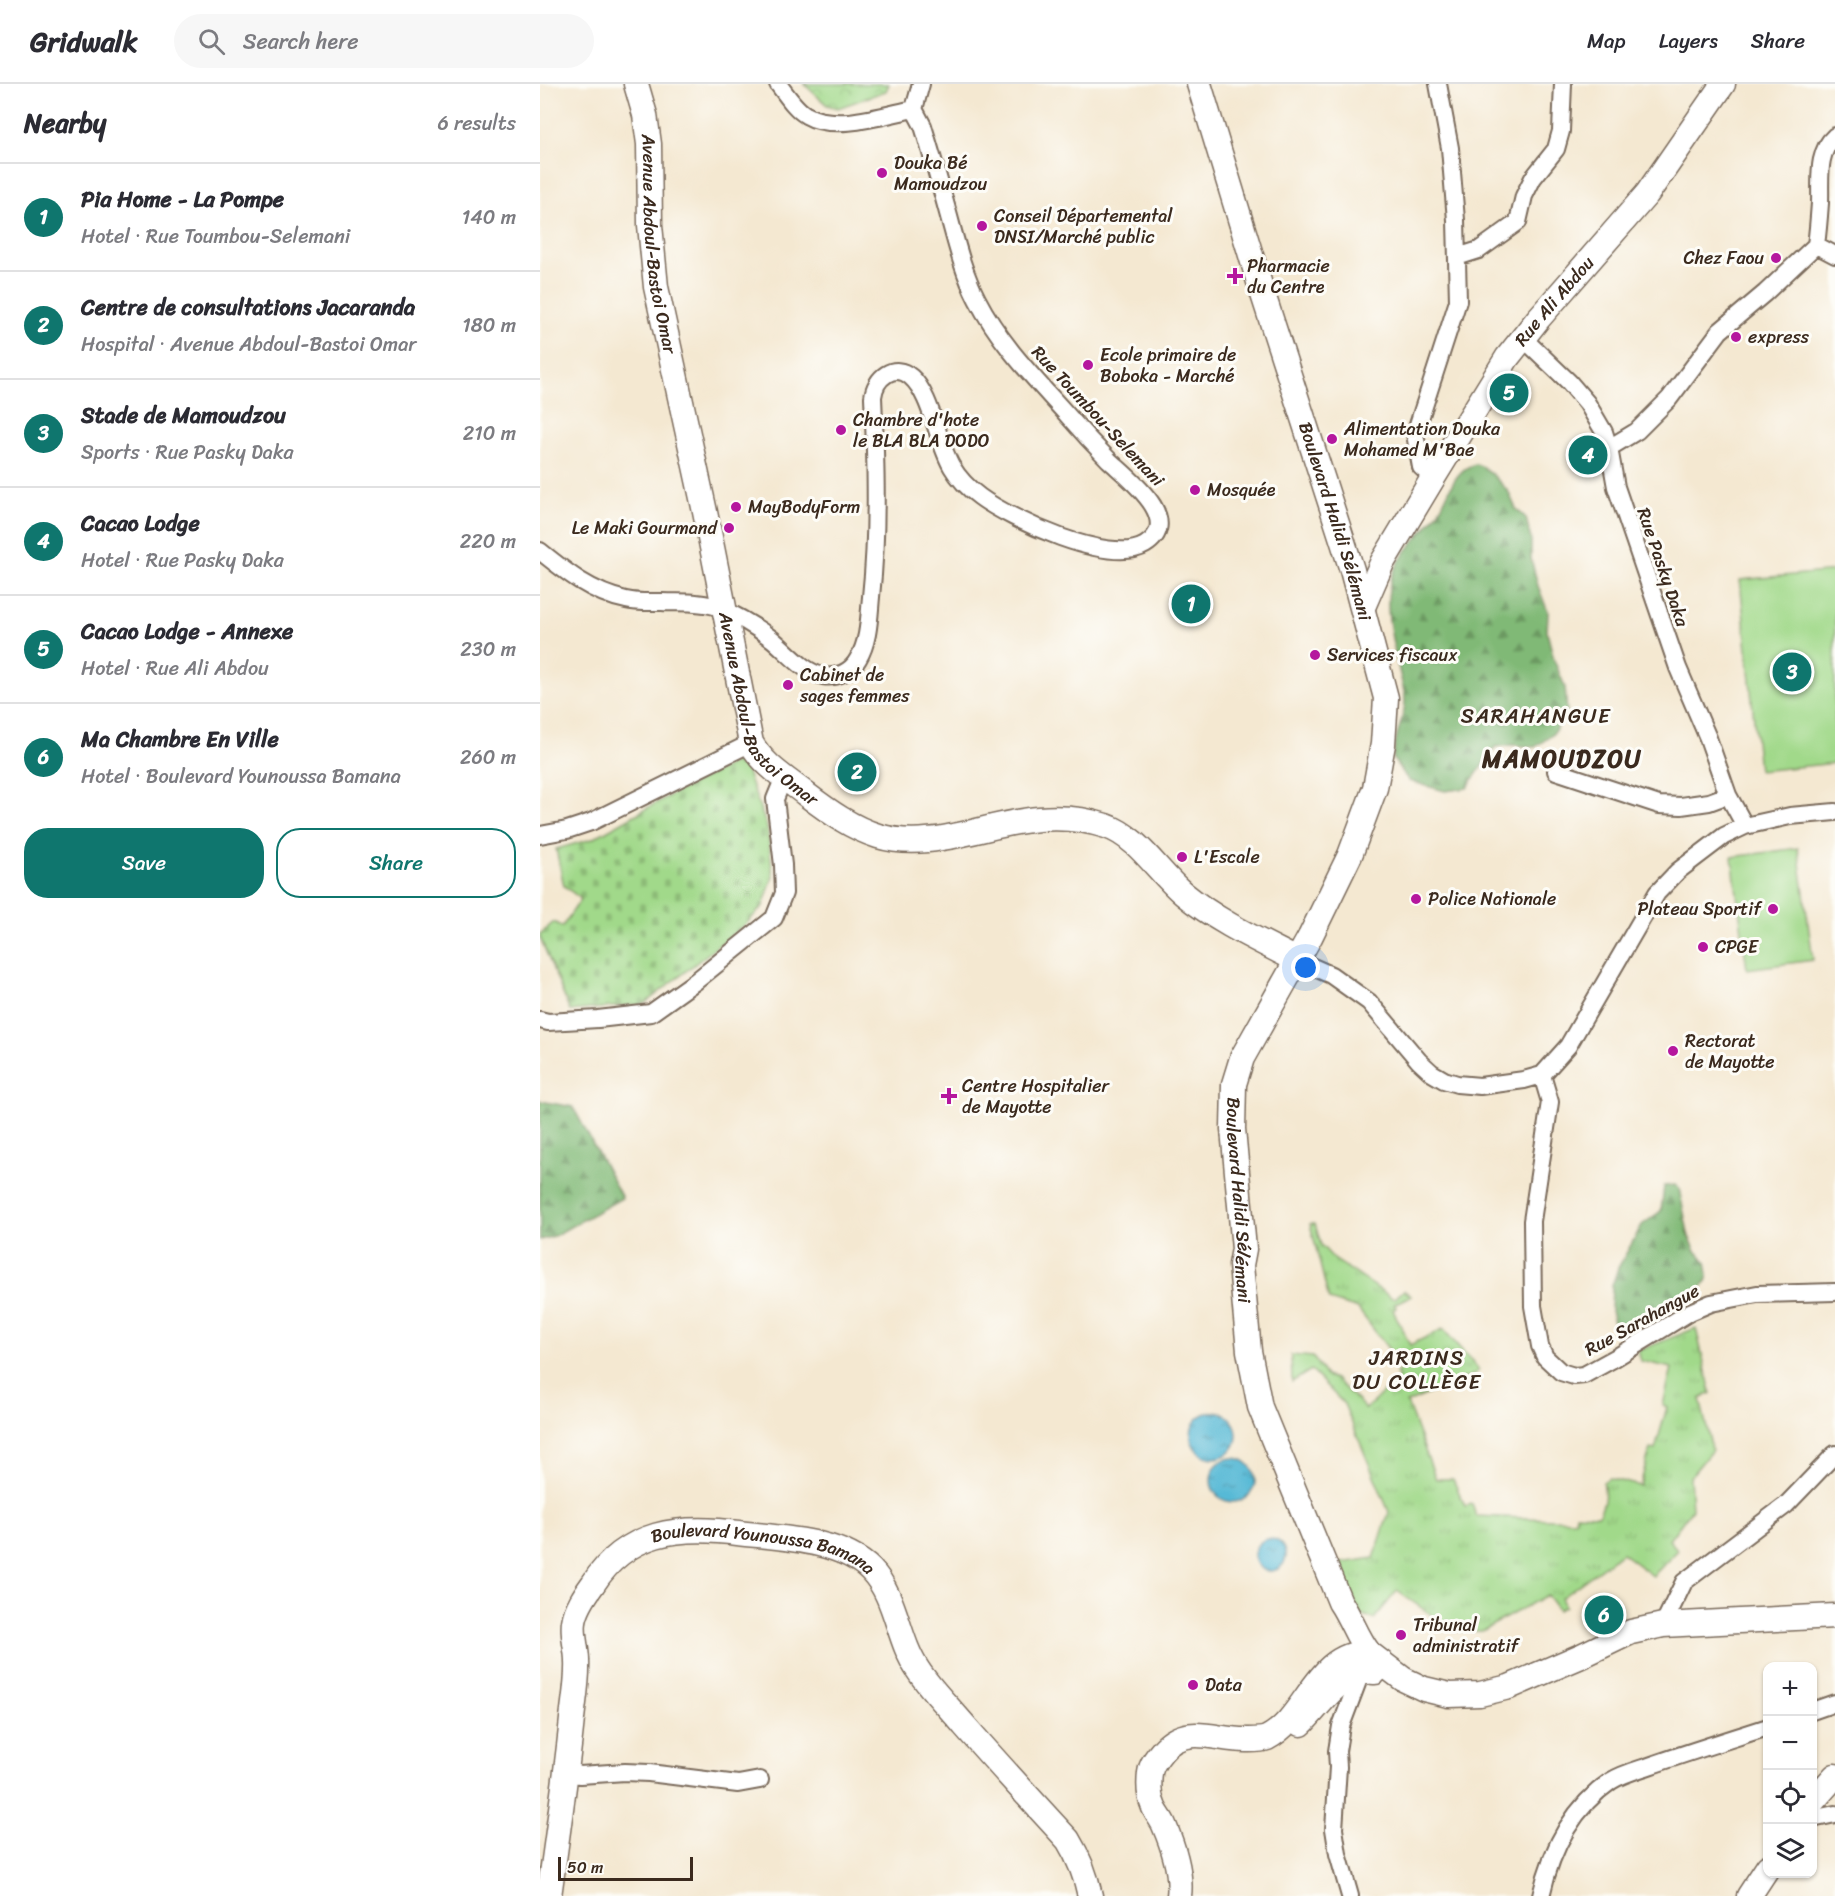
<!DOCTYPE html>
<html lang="en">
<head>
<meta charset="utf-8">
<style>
	body { margin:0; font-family:Sriracha,sans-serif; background:#f7f7f7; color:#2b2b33 }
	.controls { position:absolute; right:18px; bottom:18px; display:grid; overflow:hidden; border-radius:12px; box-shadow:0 2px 4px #0004 }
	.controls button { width:54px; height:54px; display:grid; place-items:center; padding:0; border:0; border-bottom:2px solid #e1e1e2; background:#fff; color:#2b2b33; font:30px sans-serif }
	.scale { position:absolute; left:18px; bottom:15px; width:135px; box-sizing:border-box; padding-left:6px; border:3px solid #3b2a1e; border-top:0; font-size:16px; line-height:21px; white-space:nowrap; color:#3b2a1e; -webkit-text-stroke:4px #fdfcf7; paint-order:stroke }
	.you { position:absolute; left:766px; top:884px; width:21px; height:21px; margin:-15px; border:4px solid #fff; border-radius:50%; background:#1a73e8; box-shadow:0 0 0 9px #1a73e833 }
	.badge { display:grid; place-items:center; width:39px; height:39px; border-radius:50%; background:#0f766e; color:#fff; font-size:20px; font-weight:700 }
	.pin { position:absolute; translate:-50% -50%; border:3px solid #fff; box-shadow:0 2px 6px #0006 }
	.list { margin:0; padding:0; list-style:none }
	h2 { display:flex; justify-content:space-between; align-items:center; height:78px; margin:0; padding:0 24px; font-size:26px }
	h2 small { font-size:20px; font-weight:400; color:#7c7c81 }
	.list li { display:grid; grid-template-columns:39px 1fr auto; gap:18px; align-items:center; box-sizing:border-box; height:108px; padding:0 24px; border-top:2px solid #e1e1e2 }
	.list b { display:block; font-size:22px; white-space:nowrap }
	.list p { margin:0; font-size:20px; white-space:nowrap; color:#7c7c81 }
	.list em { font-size:20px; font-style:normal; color:#7c7c81 }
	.actions { display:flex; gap:12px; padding:18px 24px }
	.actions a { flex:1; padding:14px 0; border:2px solid #0f766e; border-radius:24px; text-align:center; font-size:21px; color:#0f766e }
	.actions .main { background:#0f766e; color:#fff }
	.icon { flex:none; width:33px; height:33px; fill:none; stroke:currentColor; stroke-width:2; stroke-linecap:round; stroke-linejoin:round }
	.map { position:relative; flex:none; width:1295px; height:1812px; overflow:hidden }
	header { display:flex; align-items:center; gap:36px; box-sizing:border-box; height:84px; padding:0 30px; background:#fff; border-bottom:2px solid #e1e1e2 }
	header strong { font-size:28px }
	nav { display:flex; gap:33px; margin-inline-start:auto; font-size:21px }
	.search { width:420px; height:54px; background:#f7f7f7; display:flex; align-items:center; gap:15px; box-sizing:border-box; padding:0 21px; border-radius:33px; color:#7c7c81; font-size:22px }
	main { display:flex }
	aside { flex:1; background:#fff }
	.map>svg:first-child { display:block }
	.grass { fill:url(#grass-tufts); stroke:#6e8254; stroke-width:1.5 }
	.forest { fill:url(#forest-firs); stroke:#5e724a; stroke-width:1.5 }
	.cemetery { fill:url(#cemetery-stones); stroke:#6e8254; stroke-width:1.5 }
	.park { fill:url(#park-crowns); stroke:#6e8254; stroke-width:1.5 }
	.garden { fill:#a1d98a; stroke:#6e8254; stroke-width:1.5 }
	.water { fill:url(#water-ripples); stroke:#49727a; stroke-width:1.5 }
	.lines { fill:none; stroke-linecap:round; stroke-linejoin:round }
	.street-casing { stroke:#7c6c5d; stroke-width:20 }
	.secondary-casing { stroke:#7c6c5d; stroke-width:27 }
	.street { stroke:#fff; stroke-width:16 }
	.secondary { stroke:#fff; stroke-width:24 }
	.poi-dot { fill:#b5179e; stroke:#fdfcf7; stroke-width:2 }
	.labels { text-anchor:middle; stroke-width:6; stroke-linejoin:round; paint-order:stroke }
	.poi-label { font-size:18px; fill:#3b2a1e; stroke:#fdfcf7; text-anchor:start }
	.street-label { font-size:18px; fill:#3b2a1e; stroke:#fdfcf7 }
	.quarter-label { font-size:21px; letter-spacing:1.5px; fill:#3b2a1e; stroke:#fdfcf7 }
	.district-label { font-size:24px; font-weight:bold; letter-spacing:1.5px; fill:#3b2a1e; stroke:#fdfcf7 }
</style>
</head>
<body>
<header>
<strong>Gridwalk</strong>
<div class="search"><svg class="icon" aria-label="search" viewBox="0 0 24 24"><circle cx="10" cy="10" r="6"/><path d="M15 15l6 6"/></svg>Search here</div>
<nav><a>Map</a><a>Layers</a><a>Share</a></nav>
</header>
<main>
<aside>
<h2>Nearby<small>6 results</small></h2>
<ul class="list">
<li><span class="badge">1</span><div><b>Pia Home - La Pompe</b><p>Hotel · Rue Toumbou-Selemani</p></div><em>140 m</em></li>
<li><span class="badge">2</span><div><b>Centre de consultations Jacaranda</b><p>Hospital · Avenue Abdoul-Bastoi Omar</p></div><em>180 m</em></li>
<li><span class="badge">3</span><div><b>Stade de Mamoudzou</b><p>Sports · Rue Pasky Daka</p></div><em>210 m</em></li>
<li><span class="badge">4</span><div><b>Cacao Lodge</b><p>Hotel · Rue Pasky Daka</p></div><em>220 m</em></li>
<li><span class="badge">5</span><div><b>Cacao Lodge - Annexe</b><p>Hotel · Rue Ali Abdou</p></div><em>230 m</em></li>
<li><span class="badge">6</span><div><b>Ma Chambre En Ville</b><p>Hotel · Boulevard Younoussa Bamana</p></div><em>260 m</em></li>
</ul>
<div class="actions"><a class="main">Save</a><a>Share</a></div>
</aside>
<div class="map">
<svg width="1295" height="1812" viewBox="0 0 1295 1812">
	<defs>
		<pattern id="grass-tufts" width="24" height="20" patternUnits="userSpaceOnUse" patternTransform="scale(1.5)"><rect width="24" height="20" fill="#a1d98a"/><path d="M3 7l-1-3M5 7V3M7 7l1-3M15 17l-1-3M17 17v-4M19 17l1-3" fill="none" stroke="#8cba77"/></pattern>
		<pattern id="forest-firs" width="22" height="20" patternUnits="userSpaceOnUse" patternTransform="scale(1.5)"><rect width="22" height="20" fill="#80b976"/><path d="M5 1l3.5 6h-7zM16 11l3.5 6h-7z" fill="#6a9760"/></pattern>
		<pattern id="cemetery-stones" width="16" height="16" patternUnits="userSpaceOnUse" patternTransform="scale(1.5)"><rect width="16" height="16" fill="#a1d98a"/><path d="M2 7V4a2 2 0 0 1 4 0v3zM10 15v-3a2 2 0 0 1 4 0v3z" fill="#8cba77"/></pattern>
		<pattern id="park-crowns" width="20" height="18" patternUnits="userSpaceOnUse" patternTransform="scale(1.5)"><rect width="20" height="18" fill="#a1d98a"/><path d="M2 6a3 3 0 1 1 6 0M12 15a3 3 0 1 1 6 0" fill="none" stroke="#8cba77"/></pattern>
		<pattern id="water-ripples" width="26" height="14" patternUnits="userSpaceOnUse" patternTransform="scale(1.5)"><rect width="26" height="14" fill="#57b9d6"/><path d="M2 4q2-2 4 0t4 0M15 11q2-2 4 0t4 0" fill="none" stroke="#4997ad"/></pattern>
	</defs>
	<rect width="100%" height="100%" fill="#fdfcf7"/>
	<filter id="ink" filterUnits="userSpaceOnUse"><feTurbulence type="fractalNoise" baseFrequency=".0167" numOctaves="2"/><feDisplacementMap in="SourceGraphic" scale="12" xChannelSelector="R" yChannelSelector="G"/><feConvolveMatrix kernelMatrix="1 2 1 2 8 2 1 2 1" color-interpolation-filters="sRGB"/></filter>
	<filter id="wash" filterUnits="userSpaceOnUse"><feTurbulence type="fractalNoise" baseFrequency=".008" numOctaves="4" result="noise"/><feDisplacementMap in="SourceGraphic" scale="24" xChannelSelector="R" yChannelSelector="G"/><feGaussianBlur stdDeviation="1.35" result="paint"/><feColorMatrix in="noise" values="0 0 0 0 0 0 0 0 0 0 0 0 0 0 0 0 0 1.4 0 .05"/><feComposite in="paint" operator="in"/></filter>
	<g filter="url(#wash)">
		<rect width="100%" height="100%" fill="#f4e8d1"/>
		<path class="grass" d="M770 1140H775L781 1161 794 1175 854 1215 864 1206 871 1212 855 1220 856 1224 853 1226 870 1261 903 1245 939 1286 935 1290 867 1319 896 1395H913L925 1422 932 1420 936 1432 1035 1436 1036 1430 1058 1431C1065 1419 1066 1411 1063 1398L1069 1394 1100 1402 1110 1365 1115 1366 1127 1323 1123 1321 1132 1284 1101 1277 1098 1267 1156 1244 1171 1309 1160 1315 1172 1366 1150 1393 1152 1425 1129 1456 1138 1466 1113 1492 1082 1469 1021 1514 1025 1522 1018 1526 1007 1511 942 1547H915L857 1507 834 1535 812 1527 794 1480 834 1474 849 1428 804 1320 771 1286 752 1298 751 1271 773 1273 786 1292 795 1295 826 1325 859 1293 856 1289 863 1284 818 1225 789 1216Z"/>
		<path class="forest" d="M936 380 943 383 952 390 968 407 976 425 986 434 991 456V475L998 502 1008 528 1007 548 1014 576 1025 603 1027 628 1012 651 995 663 973 661 955 663 927 704 905 707 869 697 853 675C854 669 854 663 856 657 858 644 865 631 865 617 865 607 861 596 859 586 852 555 841 517 854 487 865 463 886 447 900 425 910 408 914 385 936 380Z
			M0 1017 33 1023 82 1114 14 1152 0 1156Z
			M1135 1101 1139 1104 1148 1149 1155 1166 1166 1177 1168 1191 1166 1198 1159 1206 1144 1213 1108 1239 1090 1242 1074 1238 1071 1227 1072 1202 1078 1184 1102 1141 1121 1127 1124 1102Z"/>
		<path class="cemetery" d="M202 675 227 743 233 792 223 822 207 839 104 920 30 927 0 853V850L14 838 22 843 41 815 24 802 16 765 52 755 125 714Z"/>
		<path class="park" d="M264 0H349L346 7 298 24 287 21Z"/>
		<path class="garden" d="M1295 487V679L1219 687 1200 496Z
			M1258 764 1273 876 1207 885 1192 773Z"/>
		<path class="water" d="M651 1351a23 23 0 1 1 46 0a23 23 0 1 1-46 0Z
			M671 1396a22 22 0 1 1 44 0a22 22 0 1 1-44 0Z
			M714 1471a16 16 0 1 1 32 0a16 16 0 1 1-32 0Z"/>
	</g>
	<g filter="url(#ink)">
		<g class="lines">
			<g class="street-casing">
				<path id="street" d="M238 0C246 10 255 25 266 31 295 48 344 31 374 25
					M374 25 381 0
					M1276 161C1278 147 1279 133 1280 119 1281 96 1276 69 1295 52
					M1276 161 1295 171
					M917 173 939 166 978 138 984 112 993 94 1016 65 1021 47 1023 0
					M984 255 1029 298 1047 319 1064 348 1069 364 1076 403 1138 584 1168 654 1188 711 1205 742
					M1069 364 1097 347 1129 315 1180 247 1225 209 1276 161
					M893 394 881 383 875 350 918 217 916 136 910 64 898 0
					M0 467C26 488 52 509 86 516 98 519 111 518 122 518 139 519 161 517 177 523 196 531 215 542 232 555 247 567 263 588 283 592 297 594 311 588 318 575 329 557 329 534 331 513 338 447 336 380 333 313 335 294 354 278 371 293 391 310 398 360 412 383 419 395 429 405 440 413 470 435 570 482 605 461 645 436 587 393 569 376 555 362 542 348 529 333 496 296 460 260 437 215 423 188 416 158 408 129 400 100 392 71 383 42L374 25
					M1016 687 1119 721 1141 722 1169 718 1188 711
					M0 751 27 746 51 738 211 659
					M757 876 791 891 829 918 879 977 892 989 904 996 917 1000 940 1002 984 996 1002 991 1028 962 1117 809 1138 787 1184 752 1205 742 1250 732 1295 728
					M0 936 8 938 58 935 111 929 156 897 234 834 244 809 243 781 235 715 244 693
					M1002 991 1010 1018 992 1137 993 1222 1000 1262 1005 1273 1021 1288 1034 1292 1044 1291 1075 1274 1150 1228 1171 1219 1217 1210 1295 1208
					M1123 1541 1144 1498 1246 1421 1295 1370
					M1272 1627 1295 1619
					M26 1689 40 1691 85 1688 109 1689 198 1700 220 1696
					M1272 1735 1295 1730
					M810 1812 798 1770 794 1745 798 1683 797 1667 801 1642 818 1597 819 1588
					M1001 1812C1011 1766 1032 1724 1071 1697 1082 1690 1097 1686 1109 1682 1149 1668 1188 1656 1228 1643"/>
			</g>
			<g class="secondary-casing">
				<g id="secondary">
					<path id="s1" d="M96 0 105 31 109 60 110 141 116 203 165 428 211 659C224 682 247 695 267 711 288 727 312 744 338 752 391 768 446 739 499 735 521 733 544 735 566 742 599 753 618 789 644 810 678 838 718 856 757 876"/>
					<path id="s2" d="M659 0 720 201 812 486 846 614 843 660 835 704 810 771 770 853 702 974 694 1000 693 1045 704 1165 701 1181 709 1267 720 1323 800 1518C811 1534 817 1554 829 1569L819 1588"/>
					<path id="s3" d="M823 523 842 479 893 394 967 274 998 235 1107 110 1183 0"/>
					<path d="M761 1640C782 1620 802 1584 835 1588"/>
					<path d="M1272 1718 1295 1692"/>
					<path id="s4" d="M9 1812C17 1753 26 1694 32 1635 34 1616 38 1596 37 1577 37 1565 32 1550 34 1538 36 1524 45 1511 53 1500 87 1447 139 1441 198 1449 239 1454 300 1455 331 1486 357 1513 357 1555 378 1586 391 1606 409 1623 424 1641 458 1680 493 1718 528 1756 539 1774 546 1792 550 1812"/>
					<path d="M639 1812C642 1789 633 1762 624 1741 621 1734 615 1728 613 1721 609 1712 609 1698 610 1689 611 1680 618 1672 623 1666 647 1638 679 1658 709 1656 715 1656 722 1656 727 1654 768 1633 776 1567 829 1569L863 1595 884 1605 909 1611 940 1610 969 1603 1041 1572 1091 1548 1123 1541 1295 1532"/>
					<path d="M1209 1812 1228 1783"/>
				</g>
			</g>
			<use href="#street" class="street"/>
			<use href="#secondary" class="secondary"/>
		</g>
	</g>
	<g class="poi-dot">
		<circle cx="342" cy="89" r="6"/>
		<circle cx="442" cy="142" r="6"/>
		<circle cx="1236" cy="174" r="6"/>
		<path d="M692 183h6v6h6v6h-6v6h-6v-6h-6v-6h6z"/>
		<circle cx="1196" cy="253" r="6"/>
		<circle cx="548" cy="281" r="6"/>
		<circle cx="301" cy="346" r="6"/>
		<circle cx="792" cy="355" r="6"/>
		<circle cx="655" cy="406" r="6"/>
		<circle cx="196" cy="423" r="6"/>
		<circle cx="189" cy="444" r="6"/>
		<circle cx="775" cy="571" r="6"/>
		<circle cx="248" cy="601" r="6"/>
		<circle cx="642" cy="773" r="6"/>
		<circle cx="876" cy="815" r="6"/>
		<circle cx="1233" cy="825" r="6"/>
		<circle cx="1163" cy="863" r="6"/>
		<circle cx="1133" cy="967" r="6"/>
		<path d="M406 1003h6v6h6v6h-6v6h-6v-6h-6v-6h6z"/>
		<circle cx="861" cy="1551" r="6"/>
		<circle cx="653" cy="1601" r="6"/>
	</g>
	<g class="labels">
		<g class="poi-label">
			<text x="354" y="85">Douka Bé<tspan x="354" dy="21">Mamoudzou</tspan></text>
			<text x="454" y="138">Conseil Départemental<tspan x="454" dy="21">DNSI/Marché public</tspan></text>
			<text x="1224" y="180" text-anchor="end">Chez Faou</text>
			<text x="707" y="188">Pharmacie<tspan x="707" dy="21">du Centre</tspan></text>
			<text x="1208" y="259">express</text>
			<text x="560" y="277">Ecole primaire de<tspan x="560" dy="21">Boboka - Marché</tspan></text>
			<text x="313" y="342">Chambre d'hote<tspan x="313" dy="21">le BLA BLA DODO</tspan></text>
			<text x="804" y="351">Alimentation Douka<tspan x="804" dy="21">Mohamed M'Bae</tspan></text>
			<text x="667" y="412">Mosquée</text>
			<text x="208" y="429">MayBodyForm</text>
			<text x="177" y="450" text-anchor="end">Le Maki Gourmand</text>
			<text x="787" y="577">Services fiscaux</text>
			<text x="260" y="597">Cabinet de<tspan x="260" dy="21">sages femmes</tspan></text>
			<text x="654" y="779">L'Escale</text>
			<text x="888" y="821">Police Nationale</text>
			<text x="1221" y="831" text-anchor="end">Plateau Sportif</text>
			<text x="1175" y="869">CPGE</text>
			<text x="1145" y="963">Rectorat<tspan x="1145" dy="21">de Mayotte</tspan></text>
			<text x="422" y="1008">Centre Hospitalier<tspan x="422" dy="21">de Mayotte</tspan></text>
			<text x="873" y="1547">Tribunal<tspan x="873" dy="21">administratif</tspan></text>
			<text x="665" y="1607">Data</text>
		</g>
		<g class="street-label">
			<text dy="6" stroke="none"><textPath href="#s1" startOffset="162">Avenue Abdoul-Bastoi Omar</textPath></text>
			<text dy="6" stroke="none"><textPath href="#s3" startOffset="362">Rue Ali Abdou</textPath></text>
			<text transform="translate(558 332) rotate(47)" y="6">Rue Toumbou-Selemani</text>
			<text dy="6" stroke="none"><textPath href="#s2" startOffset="458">Boulevard Halidi Sélémani</textPath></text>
			<text transform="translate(1123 483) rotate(71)" y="6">Rue Pasky Daka</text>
			<text dy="6" stroke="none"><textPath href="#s1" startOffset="648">Avenue Abdoul-Bastoi Omar</textPath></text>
			<text dy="6" stroke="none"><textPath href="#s2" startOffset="1178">Boulevard Halidi Sélémani</textPath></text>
			<text transform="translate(1102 1236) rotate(-29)" y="6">Rue Sarahangue</text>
			<text dy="6" stroke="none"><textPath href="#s4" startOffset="510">Boulevard Younoussa Bamana</textPath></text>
		</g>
		<g class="quarter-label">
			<text x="996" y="639">SARAHANGUE</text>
			<text x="877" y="1281">JARDINS<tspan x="877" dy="24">DU COLLÈGE</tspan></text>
		</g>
		<g class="district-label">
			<text x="1022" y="683">MAMOUDZOU</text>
		</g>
	</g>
</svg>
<div class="controls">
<button>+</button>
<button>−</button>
<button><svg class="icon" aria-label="locate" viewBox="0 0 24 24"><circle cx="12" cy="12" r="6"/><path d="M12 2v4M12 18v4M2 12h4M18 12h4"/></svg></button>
<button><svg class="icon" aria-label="layers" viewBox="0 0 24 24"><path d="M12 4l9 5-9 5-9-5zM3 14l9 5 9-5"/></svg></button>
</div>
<div class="scale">50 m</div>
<div class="you"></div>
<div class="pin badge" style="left:651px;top:520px">1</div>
<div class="pin badge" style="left:317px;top:688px">2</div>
<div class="pin badge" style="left:1252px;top:588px">3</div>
<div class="pin badge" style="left:1048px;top:371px">4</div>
<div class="pin badge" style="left:969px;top:309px">5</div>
<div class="pin badge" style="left:1064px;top:1531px">6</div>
</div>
</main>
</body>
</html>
